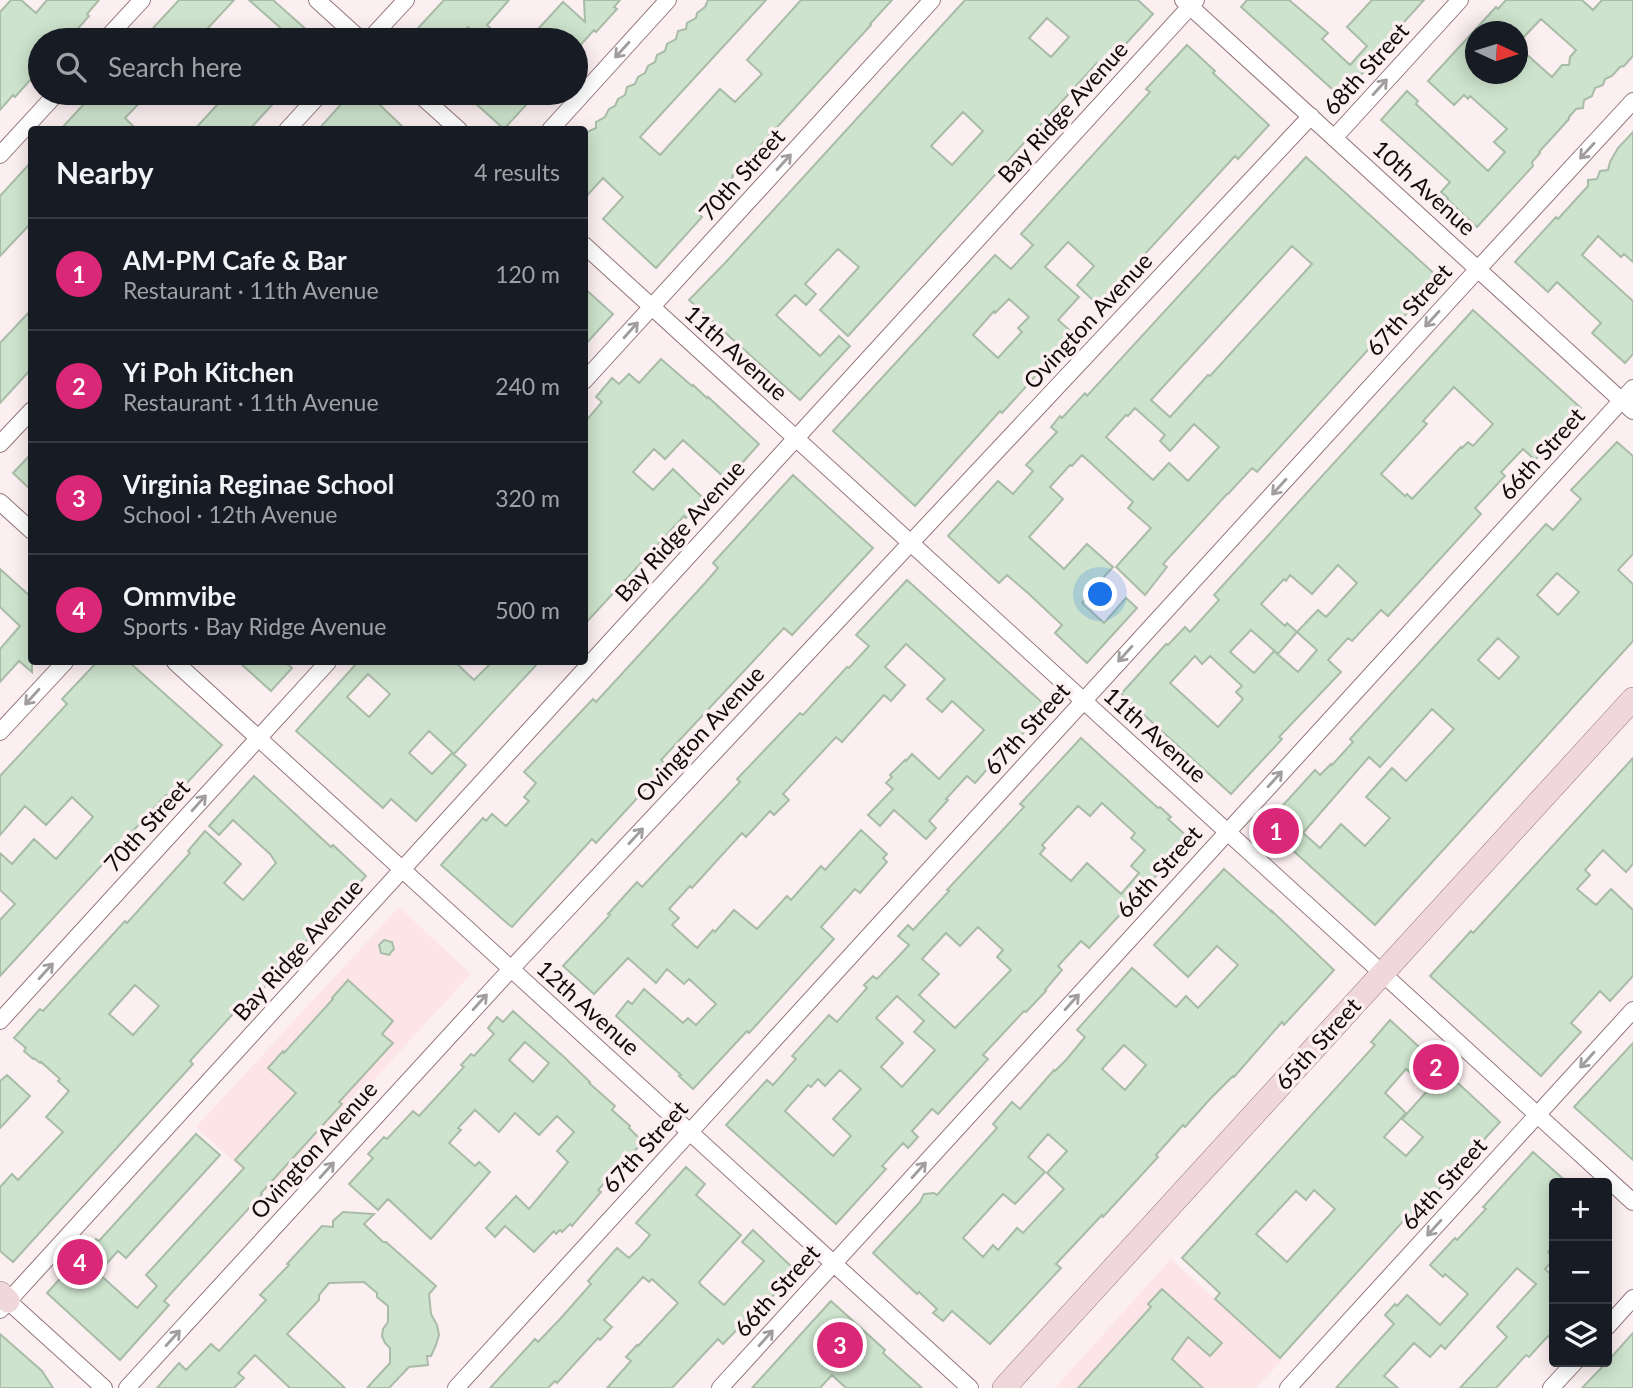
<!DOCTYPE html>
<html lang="en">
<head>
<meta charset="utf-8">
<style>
	body { margin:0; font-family:Lato,sans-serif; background:#20242c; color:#f1f3f6 }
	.controls { position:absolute; right:21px; bottom:21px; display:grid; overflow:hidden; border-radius:7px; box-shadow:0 4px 18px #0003 }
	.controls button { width:63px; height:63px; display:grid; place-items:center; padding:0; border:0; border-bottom:2px solid #363941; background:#171b24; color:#f1f3f6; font:35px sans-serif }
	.compass { position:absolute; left:1465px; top:21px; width:63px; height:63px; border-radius:50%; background:#171b24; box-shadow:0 4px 18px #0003; rotate:94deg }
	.you { position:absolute; left:1101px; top:595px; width:24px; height:24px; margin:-18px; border:5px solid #fff; border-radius:50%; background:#1a73e8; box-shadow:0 0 0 10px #1a73e833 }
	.badge { display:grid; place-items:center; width:46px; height:46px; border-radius:50%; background:#db2777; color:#fff; font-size:23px; font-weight:700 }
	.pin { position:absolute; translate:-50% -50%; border:4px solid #fff; box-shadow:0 2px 7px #0006 }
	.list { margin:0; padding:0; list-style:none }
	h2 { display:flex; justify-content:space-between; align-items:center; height:91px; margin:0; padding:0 28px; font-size:30px }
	h2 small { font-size:23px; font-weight:400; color:#9ea1a6 }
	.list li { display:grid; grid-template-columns:46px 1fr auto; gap:21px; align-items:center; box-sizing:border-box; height:112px; padding:0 28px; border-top:2px solid #363941 }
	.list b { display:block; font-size:26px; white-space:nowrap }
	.list p { margin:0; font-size:23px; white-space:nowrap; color:#9ea1a6 }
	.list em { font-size:23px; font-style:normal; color:#9ea1a6 }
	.icon { flex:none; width:38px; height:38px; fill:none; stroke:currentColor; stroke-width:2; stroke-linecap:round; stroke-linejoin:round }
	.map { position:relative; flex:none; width:1633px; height:1388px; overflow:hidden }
	.search { position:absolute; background:#171b24; box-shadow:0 4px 18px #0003; left:28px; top:28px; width:560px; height:77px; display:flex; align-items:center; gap:18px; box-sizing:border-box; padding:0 24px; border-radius:38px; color:#9ea1a6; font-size:26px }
	.panel { position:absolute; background:#171b24; box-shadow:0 4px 18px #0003; left:28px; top:126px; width:560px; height:539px; border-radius:7px }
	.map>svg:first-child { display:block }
	.built { fill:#fde4e7 }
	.building { fill:#cde3cd; stroke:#a8bca7; stroke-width:2; fill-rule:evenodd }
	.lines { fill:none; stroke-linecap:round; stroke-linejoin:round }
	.street-casing { stroke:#94767b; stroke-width:18 }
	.secondary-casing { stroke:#94767b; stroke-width:24 }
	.street { stroke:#fff; stroke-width:16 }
	.secondary { stroke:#f0d7dc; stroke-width:23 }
	.oneway { stroke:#a19d9d }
	.labels { text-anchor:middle; stroke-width:7; stroke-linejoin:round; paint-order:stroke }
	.street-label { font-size:23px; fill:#14090b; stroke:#fceff1 }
</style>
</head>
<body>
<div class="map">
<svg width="1633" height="1388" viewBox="0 0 1633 1388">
	<rect width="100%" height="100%" fill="#fceff1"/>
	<path class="built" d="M399 907 471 974 269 1194 196 1127Z
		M1171 1259 1282 1360 1256 1388H1055Z"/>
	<path class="building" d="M11 0H21L36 13 47 0H99L87 14 89 16 68 40H40V75L34 82 31 79 15 97 13 95 0 110V12Z
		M179 0H234L197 40H142Z
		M249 0H273L318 40H276L284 31Z
		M444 0H509L487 25 491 29 481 39 468 27 457 40H407Z
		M584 0H620L614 7 617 9 596 32 594 30 576 50V40H528L563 2 585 22Z
		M708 0H766L640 137 660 155 720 89 735 102 762 74 747 60 801 0H892L870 24 871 25 732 176 733 177 699 214 702 217 656 268 603 219 623 197 603 178 584 199V136L589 131 596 128V122L605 117 609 109 615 106 618 99 625 95 627 87 635 84 638 77 645 73 648 66 655 62 657 55 665 51 667 44 676 39 678 31 686 29 687 23 696 18 697 13 705 7Z
		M965 0H1138L1153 14 1103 69 1097 63 848 336 820 310 859 267 838 249 805 284 816 294 806 305 795 295 776 315 820 356 839 336 850 346 800 400 689 300 725 263ZM1047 18 1069 37 1051 57 1029 38ZM963 112 983 131 952 165 931 146Z
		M1247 0H1289L1328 33 1322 39 1350 65 1367 46 1347 27 1372 0H1424L1385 43 1388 45 1341 97 1241 7Z
		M1506 0H1582L1593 10 1602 0H1633V56L1624 66 1620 67 1612 76 1605 79 1603 85 1595 88 1592 96 1584 100 1583 108 1576 109 1569 117V119L1539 152 1540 153 1532 162 1533 166 1477 227 1447 199 1448 198 1441 192 1450 182 1381 120 1407 91 1418 101 1416 104 1488 171 1505 152 1494 142 1507 129 1470 96 1468 99 1464 95 1454 105 1428 81 1496 7 1498 9ZM1541 19 1576 50 1570 57 1569 65H1562L1552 77 1517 46V74H1475V32H1517V44Z
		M1187 45 1215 71 1213 73 1269 125 1238 159 1235 156 1098 305 1077 285 1094 266 1068 242 1067 243 1045 267 1079 297 1058 320 1074 334 1002 413 1000 411 915 506 833 431 995 255 1011 269 1033 245 1021 234 1150 92 1146 89ZM1009 299 1029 317 1018 328 1022 332 998 358 973 335 994 311 995 313Z
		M94 93H149L125 118 137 130H60Z
		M228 93H283L249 130H194Z
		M351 93H374L383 101 380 105 406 130H318Z
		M464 93H537L504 129Z
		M1633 132V262L1624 254 1621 257 1598 236 1582 255 1633 301V354L1625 363 1592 333 1601 323 1557 282 1548 292 1515 262 1556 217 1558 219 1588 186V180L1597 179 1600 171 1608 170 1610 162 1618 148Z
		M1306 157 1439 278 1397 324 1398 325 1389 334 1385 331 1257 472 1252 468 1228 494H1227L1163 564 1167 567 1145 595 1116 567 1151 528 1128 508 1133 502 1082 455 1072 466 1070 465 1050 487 1063 499 1029 537 1064 569 1087 544 1113 567 1089 593 1091 594 1082 603 1104 623 1126 598 1137 608 1087 663 1055 633 1062 625 1029 594 1007 575 999 583 948 536 998 481 1013 494 1033 471 1026 465 1057 432 1051 427 1060 416 1062 418 1085 393 1087 396ZM1292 246 1312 264 1210 376 1208 375 1170 417 1151 400ZM1135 408 1165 435 1160 441 1170 451 1194 424 1219 447 1188 481 1169 463 1153 480 1106 437 1126 415 1128 416Z
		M32 161V222L0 256V196Z
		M584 288 613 314 584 346Z
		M32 309V368L0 403V343Z
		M1473 310 1581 408 1535 460 1523 449 1501 472 1505 476 1475 508 1481 514 1388 616 1381 610 1352 641 1348 638 1328 660 1341 672 1279 737 1282 739 1231 794 1121 694 1166 644 1168 645 1185 627 1190 632 1219 600 1214 595ZM1454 387 1493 424 1473 446 1468 442 1462 448 1461 447 1412 499 1407 494 1405 496 1381 474 1427 424 1423 421ZM1338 565 1357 583 1326 617 1318 610 1297 632 1287 623 1285 626 1261 604 1284 579 1286 581 1290 575 1312 594ZM1251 630 1278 654 1297 632 1317 650 1298 672 1274 651 1254 673 1230 652ZM1195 656 1202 664 1210 656 1242 686 1236 692 1243 699 1218 727 1170 683Z
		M661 359 692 386 693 385 707 398 708 397 759 444 727 480 683 440 665 459 654 449 633 472 653 490 673 469 704 499 686 518 684 516 584 625V423L602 402 596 397 612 378 619 384 629 374 639 383Z
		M1617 442 1633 456V554L1618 570 1633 584V641L1375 925 1265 825 1315 770 1320 775 1331 764 1332 765 1353 742 1350 739 1546 524 1553 530 1581 499 1571 490ZM1557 573 1579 592 1558 615 1537 595ZM1498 638 1519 657 1499 679 1478 660ZM1432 709 1454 729 1406 781 1392 768 1366 797 1390 818 1365 846 1341 824 1320 848 1303 833 1369 757 1380 767Z
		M32 453V491L13 473Z
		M793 475 873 548 792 635 784 628 661 760 669 767 653 785 651 783 596 843 592 839 512 927 508 924 441 865 483 818 486 821 492 814 506 826 529 801 524 797 536 783 524 772 593 699 596 702 706 582 718 568 713 563Z
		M0 569 32 598V672L19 661 0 682V649L20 626 0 607Z
		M907 580 1047 707 1007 751 1005 749 975 783 967 776 946 799 948 800 929 821 936 828 926 839 894 810 880 826 868 815 893 789 886 783 892 777 890 775 905 760 906 761 912 754 939 779 984 730 952 701 942 712 927 699 945 679 906 644 885 667 905 685 891 701 884 695 842 742 836 737 783 794 789 800 774 815 770 811 746 837 742 833 692 888 690 886 669 909 679 918 672 925 697 948 713 930 715 932 734 910 757 929 787 896 791 900 821 866 825 870 861 830 887 854 883 858 887 862 866 886 860 893 855 889 821 927 834 939 749 1033 747 1031 693 1089 679 1076 681 1075 616 1016 628 1001 632 1004 644 989 683 1023 688 1018 696 1025 716 1004 689 979 684 984 667 969 656 983 628 958 594 994 563 966 610 915 608 914 637 882 642 887 740 782 737 779 800 713 803 715 847 667 849 668 869 646 856 635Z
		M97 662H129L222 745 172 799 166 795 0 976V920L15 904 0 890V853L12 864 34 839 56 859 93 817 72 797 46 825 25 806 0 835V776L67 704 62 699Z
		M239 662H285L292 668 271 691Z
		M354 662H455L474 680 492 662H539L454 754 429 731 409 753 432 774 452 753 466 765 416 821 391 799 383 808 296 731 356 664ZM368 674 390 694 369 717 347 697Z
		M1081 738 1158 808 1160 807 1171 817 1168 819 1190 839 1089 948 1081 941 1058 966 1062 970 1045 990 1046 991 1026 1012 1024 1011 983 1055 988 1059 938 1114 932 1109 912 1131 918 1137 908 1148 903 1143 882 1166 886 1169 836 1224 726 1125 767 1080 773 1085 796 1059 792 1056 829 1015 837 1022 867 988 864 985 873 976 877 979 898 957 909 945 898 936 908 925 913 930 949 891 947 890 1024 807 1020 804ZM1102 803 1135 833 1131 838 1145 850 1131 866 1139 873 1121 894 1087 863 1071 881 1040 854 1045 848 1042 845 1078 806 1090 816ZM978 927 1003 950 997 957 1011 970 955 1028 919 995 939 974 922 959 946 933 960 946ZM897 996 924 1021 914 1032 935 1050 902 1087 881 1067 903 1043 876 1018ZM840 1070 861 1089 833 1119 851 1136 833 1156 785 1111 808 1085 811 1087 818 1079 825 1086Z
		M1633 758V864L1626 872 1603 850 1585 870 1590 875 1577 889 1596 905 1611 889 1633 910V976L1610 1001 1600 991 1571 1023 1581 1032 1541 1076 1430 976 1471 931 1473 933Z
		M254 776 331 847 333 845 366 876 245 1008 242 1004 190 1061 193 1064 13 1262 0 1251V1187L12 1174 18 1180 63 1132 46 1117 69 1091 58 1081 60 1079 41 1062 40 1063 34 1058 33 1059 24 1051 26 1048 14 1038 40 1009 43 1011 125 921 127 923 190 853 188 851 205 831 241 864 224 883 243 900 246 897 276 863 270 854 233 820 219 835 209 826ZM135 985 159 1006 133 1035 109 1014Z
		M1224 869 1272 912V911L1334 970 1284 1025 1282 1022 1234 1077 1233 1076 1210 1099 1185 1127 1183 1125 1156 1155 1158 1157 1103 1217 1102 1215 1056 1264 1061 1268 990 1344 952 1311 943 1321 933 1313 937 1309 919 1292 917 1294 873 1253 920 1202 924 1194 934 1193 937 1195 997 1128 993 1124 1012 1102 1020 1109 1054 1070 1055 1071 1067 1059 1085 1037 1077 1030 1132 968 1176 1007 1186 996 1198 1008 1238 965 1217 946 1188 977 1154 945ZM1124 1045 1146 1065 1125 1090 1102 1069ZM1048 1134 1067 1151 1047 1173 1064 1189 1023 1233 1017 1228 998 1250 993 1245 983 1257 963 1238 1003 1194 1015 1204 1045 1172 1028 1157Z
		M384 940 392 942 394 949 389 955 381 953 379 945Z
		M348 980 393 1021 382 1034 393 1043 339 1102 342 1104 261 1193 262 1194 164 1301 169 1305 120 1360 47 1293 96 1239 99 1241 196 1134 220 1155 126 1258 118 1251 98 1273 137 1308 157 1286 146 1275 244 1168 235 1160 296 1093 268 1068 283 1051 284 1053 333 999 332 998Z
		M513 1011 564 1057 590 1082 589 1083 615 1106 612 1110 630 1126 629 1128 643 1142 598 1190 601 1192 572 1226 570 1224 562 1232 560 1230 556 1234 554 1231 534 1252 505 1226 495 1237 486 1228 516 1196 529 1209 568 1162 557 1151 574 1132 557 1116 539 1135 515 1113 499 1132 475 1110 458 1128 461 1130 449 1143 475 1166 479 1162 490 1172 431 1239 388 1199 378 1210 349 1184 373 1158 368 1154 384 1137 387 1139 413 1111 419 1116 464 1067 461 1065 471 1054 474 1056 494 1034 488 1028 497 1017 503 1022ZM525 1042 549 1063 533 1082 509 1060Z
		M1390 1020 1500 1122 1409 1222 1405 1219 1280 1358 1215 1299 1220 1293 1182 1258 1375 1045 1371 1042ZM1406 1069 1429 1089 1402 1119 1423 1137 1406 1156 1384 1137 1406 1113 1385 1093ZM1314 1190 1335 1209 1287 1262 1256 1234 1296 1191 1306 1200Z
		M1633 1043V1160L1574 1107Z
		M7 1075 30 1096 0 1128V1081Z
		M1533 1152 1568 1183H1554V1245L1548 1252 1554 1259 1545 1269 1554 1277V1342L1548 1336 1529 1357 1526 1355 1496 1388H1460L1507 1337 1497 1327 1536 1284 1517 1268 1445 1349 1441 1345 1430 1357 1414 1343 1384 1376 1398 1388H1336L1394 1324 1385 1315 1395 1304 1397 1306 1407 1295 1440 1325 1468 1294 1445 1274 1443 1277 1430 1265 1455 1238 1457 1240 1486 1209 1483 1207Z
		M686 1167 705 1184 696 1195 741 1235 699 1282 701 1285 724 1305 764 1261 742 1242 753 1230 793 1268 794 1273 751 1319 749 1317 723 1344 718 1339 672 1388H607L631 1361 626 1357 637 1345 638 1346 678 1303 652 1279 649 1282 643 1277 604 1320 612 1327 600 1340 598 1338 557 1383 555 1381 548 1388H490L535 1339 538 1342 561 1318 591 1284 588 1281 617 1248 629 1258 639 1248 650 1235 636 1223Z
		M343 1212 374 1214 364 1224 383 1242H386L436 1286 429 1294 431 1314 437 1325 439 1335 436 1345 431 1356H427L428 1365 409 1367 389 1388H367L390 1363V1348L385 1343 382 1336 383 1329 388 1322V1306L377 1297V1293L364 1282 329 1283 319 1295V1300L287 1334 345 1388H290L255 1355 238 1373 244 1378 234 1388H157L179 1363 186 1370 211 1344 219 1351 266 1300 260 1295 289 1265 287 1264 322 1226 333 1227V1221Z
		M1162 1289 1222 1343 1210 1356 1188 1337 1172 1359 1203 1388H1078L1151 1307 1148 1304Z
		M831 1301 885 1350 883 1353 922 1388H846L832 1375 820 1388H752Z
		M1633 1333V1388H1582L1607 1362Z
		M0 1334 42 1371 53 1388H0Z"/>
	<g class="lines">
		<g class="street-casing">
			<path id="street" d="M317 0 361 40
				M1183 0 1633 411
				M105 40 142 0
				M369 40 406 0
				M418 93 459 130
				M287 130 321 93
				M550 130 668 0
				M1334 138 1460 0
				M0 155 57 93
				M584 245 1633 1202
				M584 381 932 0
				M0 444 32 410
				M0 502 32 531
				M175 662 970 1388
				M0 732 65 662
				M0 1021 328 662
				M8 1301 104 1388
				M0 1310 1196 0
				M1607 1327 1633 1298
				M127 1388 511 969 1311 116
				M456 1388 1478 269 1633 101
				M720 1388 1633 388
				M1288 1388 1633 1010
				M1551 1388 1575 1362"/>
		</g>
		<g class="secondary-casing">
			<path id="secondary" d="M0 1293 8 1301
				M1004 1388 1633 699"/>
		</g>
		<use href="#street" class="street"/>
		<use href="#secondary" class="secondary"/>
	</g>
	<defs><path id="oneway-shaft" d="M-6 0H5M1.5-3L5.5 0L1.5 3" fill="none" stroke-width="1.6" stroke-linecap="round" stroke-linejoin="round" transform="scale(1.75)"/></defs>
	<g class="oneway">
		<use href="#oneway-shaft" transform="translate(622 50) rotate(132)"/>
		<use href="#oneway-shaft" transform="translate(1380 87) rotate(-48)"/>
		<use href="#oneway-shaft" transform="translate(1587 151) rotate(133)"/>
		<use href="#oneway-shaft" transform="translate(784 162) rotate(-48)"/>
		<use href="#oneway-shaft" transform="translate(1432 319) rotate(132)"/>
		<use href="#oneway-shaft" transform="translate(631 330) rotate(-48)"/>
		<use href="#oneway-shaft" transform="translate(1279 487) rotate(132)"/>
		<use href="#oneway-shaft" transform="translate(1125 654) rotate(132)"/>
		<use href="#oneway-shaft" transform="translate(32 697) rotate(132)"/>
		<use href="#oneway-shaft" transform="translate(1275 779) rotate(-48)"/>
		<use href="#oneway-shaft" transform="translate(199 803) rotate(-48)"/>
		<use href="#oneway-shaft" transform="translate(636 836) rotate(-47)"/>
		<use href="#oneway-shaft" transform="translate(46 971) rotate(-48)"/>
		<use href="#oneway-shaft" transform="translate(480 1002) rotate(-48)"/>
		<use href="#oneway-shaft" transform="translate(1072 1002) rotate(-48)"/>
		<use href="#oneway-shaft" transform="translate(1587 1060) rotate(132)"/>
		<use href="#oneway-shaft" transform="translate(327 1170) rotate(-48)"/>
		<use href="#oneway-shaft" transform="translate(919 1170) rotate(-48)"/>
		<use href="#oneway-shaft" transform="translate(1434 1228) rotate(132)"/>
		<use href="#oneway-shaft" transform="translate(173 1338) rotate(-48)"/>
		<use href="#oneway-shaft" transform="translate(766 1338) rotate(-48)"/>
	</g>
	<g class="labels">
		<g class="street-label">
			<text transform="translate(1366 69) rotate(-48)" y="8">68th Street</text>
			<text transform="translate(1063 112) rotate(-48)" y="8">Bay Ridge Avenue</text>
			<text transform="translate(742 175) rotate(-48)" y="8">70th Street</text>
			<text transform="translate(1424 188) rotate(42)" y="8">10th Avenue</text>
			<text transform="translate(1409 310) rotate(-48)" y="8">67th Street</text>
			<text transform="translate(1088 321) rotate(-47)" y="8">Ovington Avenue</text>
			<text transform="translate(736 353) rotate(42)" y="8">11th Avenue</text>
			<text transform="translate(1542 454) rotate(-48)" y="8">66th Street</text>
			<text transform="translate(680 531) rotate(-48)" y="8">Bay Ridge Avenue</text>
			<text transform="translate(1027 729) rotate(-48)" y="8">67th Street</text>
			<text transform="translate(700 734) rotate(-47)" y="8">Ovington Avenue</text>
			<text transform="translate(1155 735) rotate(42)" y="8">11th Avenue</text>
			<text transform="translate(147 826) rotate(-48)" y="8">70th Street</text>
			<text transform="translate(1159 872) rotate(-48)" y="8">66th Street</text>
			<text transform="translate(298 950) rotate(-48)" y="8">Bay Ridge Avenue</text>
			<text transform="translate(588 1008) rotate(42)" y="8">12th Avenue</text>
			<text transform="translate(1318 1044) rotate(-48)" y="8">65th Street</text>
			<text transform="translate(645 1147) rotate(-48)" y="8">67th Street</text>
			<text transform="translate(314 1150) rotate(-48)" y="8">Ovington Avenue</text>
			<text transform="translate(1444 1184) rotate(-48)" y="8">64th Street</text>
			<text transform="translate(777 1291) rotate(-48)" y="8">66th Street</text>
		</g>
	</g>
</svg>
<div class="controls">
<button>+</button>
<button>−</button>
<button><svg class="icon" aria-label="layers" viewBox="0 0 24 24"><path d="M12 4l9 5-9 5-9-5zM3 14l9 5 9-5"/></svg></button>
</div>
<svg class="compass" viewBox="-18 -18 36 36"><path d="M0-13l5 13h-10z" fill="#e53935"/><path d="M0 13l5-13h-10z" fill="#9ea1a6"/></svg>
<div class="you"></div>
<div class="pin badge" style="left:1276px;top:831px">1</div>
<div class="pin badge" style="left:1436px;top:1067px">2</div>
<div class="pin badge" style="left:840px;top:1345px">3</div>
<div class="pin badge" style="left:80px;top:1262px">4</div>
<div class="search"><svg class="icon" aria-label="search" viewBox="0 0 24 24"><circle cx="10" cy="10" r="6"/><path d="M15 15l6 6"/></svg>Search here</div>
<section class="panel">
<h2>Nearby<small>4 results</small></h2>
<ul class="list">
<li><span class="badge">1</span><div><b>AM-PM Cafe &amp; Bar</b><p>Restaurant · 11th Avenue</p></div><em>120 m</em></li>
<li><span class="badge">2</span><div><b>Yi Poh Kitchen</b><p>Restaurant · 11th Avenue</p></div><em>240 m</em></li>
<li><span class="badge">3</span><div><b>Virginia Reginae School</b><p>School · 12th Avenue</p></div><em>320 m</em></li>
<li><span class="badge">4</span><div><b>Ommvibe</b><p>Sports · Bay Ridge Avenue</p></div><em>500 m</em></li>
</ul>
</section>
</div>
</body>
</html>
